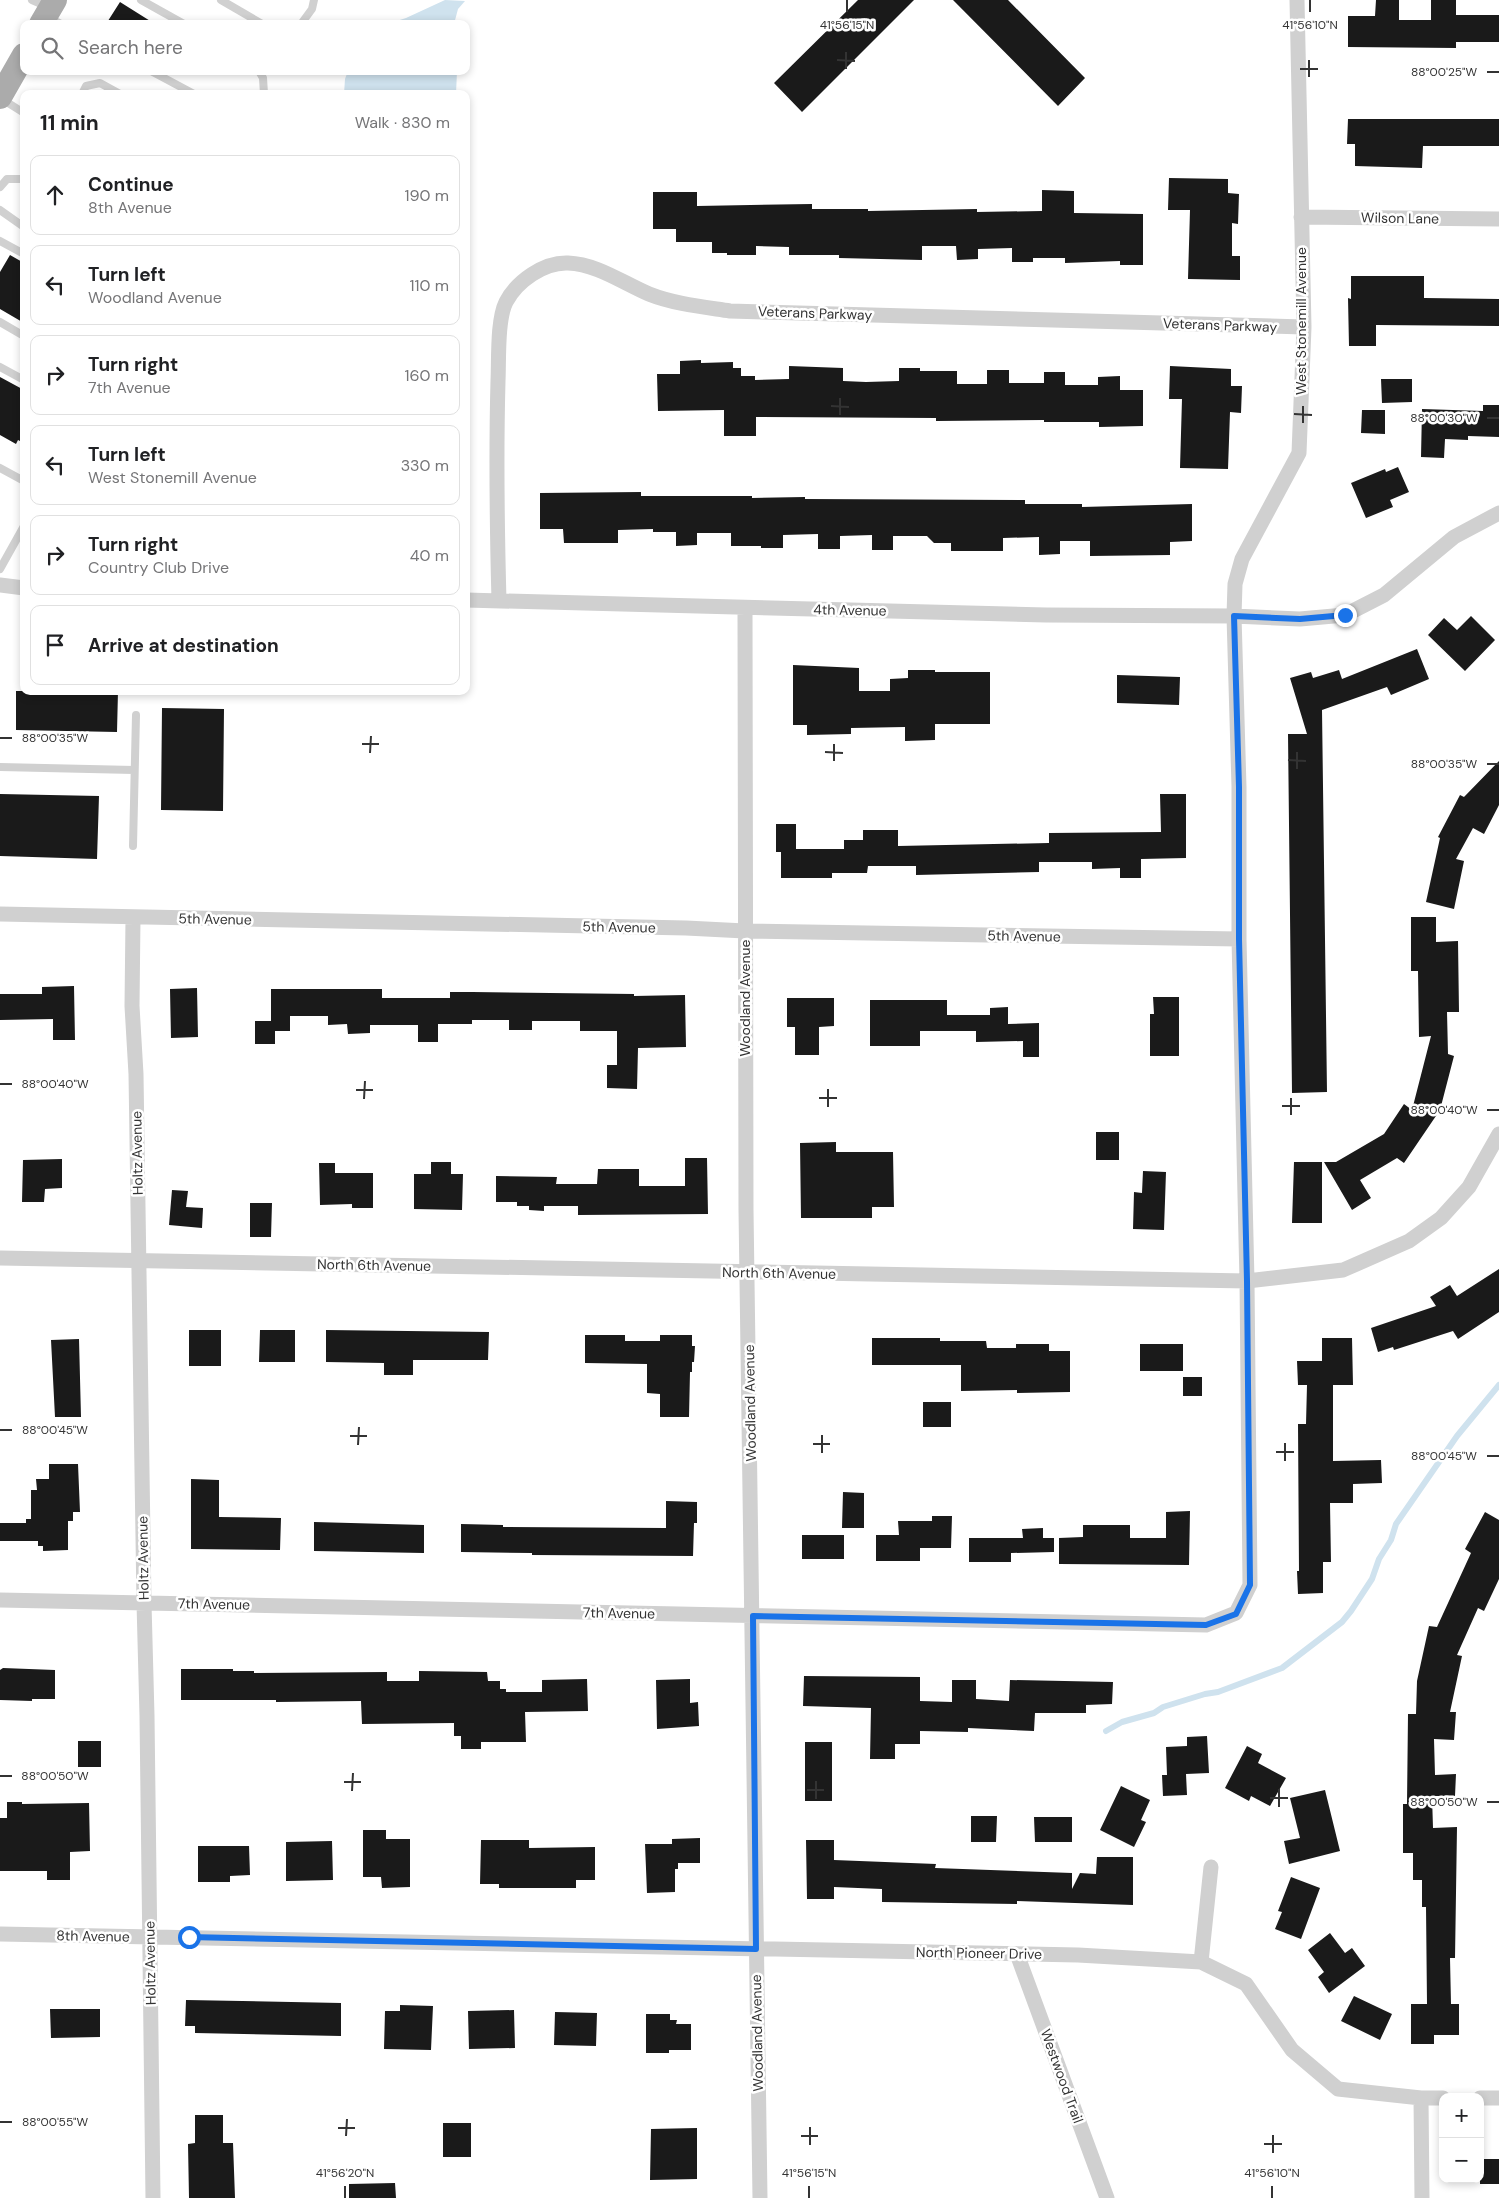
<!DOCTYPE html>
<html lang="en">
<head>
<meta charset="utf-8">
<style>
	body { margin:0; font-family:"DM Sans",sans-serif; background:#f2f2f2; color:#202124 }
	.controls { position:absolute; right:15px; bottom:15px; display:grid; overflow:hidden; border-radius:10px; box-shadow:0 2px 8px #0003 }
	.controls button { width:45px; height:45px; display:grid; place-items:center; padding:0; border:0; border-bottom:1px solid #e0e0e0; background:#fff; color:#202124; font:25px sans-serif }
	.stop { position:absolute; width:15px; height:15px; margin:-11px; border:4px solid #1a73e8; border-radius:50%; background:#fff }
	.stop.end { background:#1a73e8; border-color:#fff; box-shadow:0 1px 5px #0008 }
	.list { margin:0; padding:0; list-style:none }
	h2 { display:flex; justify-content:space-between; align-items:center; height:65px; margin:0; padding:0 20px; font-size:21px }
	h2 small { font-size:16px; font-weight:400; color:#757577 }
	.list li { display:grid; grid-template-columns:32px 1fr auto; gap:15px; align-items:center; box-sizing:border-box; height:80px; margin:0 10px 10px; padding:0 10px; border:1px solid #e0e0e0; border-radius:10px }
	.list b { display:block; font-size:19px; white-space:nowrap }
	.list p { margin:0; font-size:16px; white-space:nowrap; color:#757577 }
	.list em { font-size:16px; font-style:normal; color:#757577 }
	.icon { flex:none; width:28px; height:28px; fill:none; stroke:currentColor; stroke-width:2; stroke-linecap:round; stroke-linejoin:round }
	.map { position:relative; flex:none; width:1499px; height:2198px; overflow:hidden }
	.search { position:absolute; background:#fff; box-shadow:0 2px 8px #0003; left:20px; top:20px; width:450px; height:55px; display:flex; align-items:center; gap:12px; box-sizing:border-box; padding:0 18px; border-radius:10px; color:#757577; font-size:19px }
	.panel { position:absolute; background:#fff; box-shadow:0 2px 8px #0003; left:20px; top:90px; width:450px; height:605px; border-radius:10px }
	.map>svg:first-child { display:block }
	.water { fill:#cfe2ee }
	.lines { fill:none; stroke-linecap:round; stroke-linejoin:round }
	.stream { stroke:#cfe2ee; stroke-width:6 }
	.building { fill:#1a1a1a }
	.lane { stroke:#d0d0d0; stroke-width:8 }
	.street { stroke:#d0d0d0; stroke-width:15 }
	.primary { stroke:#ababab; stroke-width:24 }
	.route { stroke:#1a73e8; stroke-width:6 }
	.ticks { fill:none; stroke:#333; stroke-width:2 }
	.labels { text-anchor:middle; stroke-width:5; stroke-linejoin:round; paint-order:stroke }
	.street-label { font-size:14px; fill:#333; stroke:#fff }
	.ticks-label { font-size:12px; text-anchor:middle; fill:#333; stroke:#fff; stroke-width:5; stroke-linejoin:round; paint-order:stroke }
</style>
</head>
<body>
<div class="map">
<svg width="1499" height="2198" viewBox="0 0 1499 2198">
	<rect width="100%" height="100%" fill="#fff"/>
	<path class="water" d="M445 0 465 1 458 9 454 24H387L406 18Z
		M348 71H457L456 94H344L345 79Z"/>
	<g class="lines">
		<path class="stream" d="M1106 1731 1122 1722 1154 1713 1163 1707 1205 1694 1218 1692 1282 1668 1342 1622 1351 1611 1372 1579 1379 1559 1391 1540 1396 1524 1457 1436 1499 1385"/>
	</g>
	<path class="building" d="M858 0H914L802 112 774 83Z
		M953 0H1008L1085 78 1058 106Z
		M1376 0H1399V20H1431V0H1456V15H1499V42H1456V48L1348 47V16H1375Z
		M120 2 155 24H106Z
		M1348 119H1499V146H1423L1422 168 1355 166V144H1347Z
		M1169 178 1228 179V193L1239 194 1238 224 1232 223V256H1240V280L1188 279 1190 210H1168Z
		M1042 190 1074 191V213L1143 214V265H1120V261L1065 263V258H1033V262H1012V248L978 249V259L957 260 956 246H922V260L839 258V255H789V247L756 246V255H727V253H712V242H676V229H653V192H697V206L812 204V209H868V211L977 209V212L1042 211Z
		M10 255 24 263V323L0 309V272Z
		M1351 276H1424V298L1499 299V326L1376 325V346H1349L1348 298 1351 299Z
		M701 360V363L733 362V368H741V376H755V380L789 379V366L843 368V381L866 382 899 381V368H920V371H957V384H987V370H1009V383H1044V372H1065V385H1098V377L1120 376V390H1143V426L1099 427V422H1044V420L936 421V418L756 417V436H724V410L658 411 657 374H680V361Z
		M1170 366 1231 369V386H1242L1241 413 1230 412 1228 469 1180 468 1182 399H1169Z
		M0 377 24 390V443L18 440 16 444 0 435Z
		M1381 379H1412V402L1382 403Z
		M1483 405H1499V437L1468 436V440L1445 439 1444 458 1421 457 1422 409 1483 411Z
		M1362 410H1385V434L1361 433Z
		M1398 467 1409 492 1390 500 1393 507 1366 518 1351 483 1385 469 1386 472Z
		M641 492V496H752V498L805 497V499L1025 500V504H1082V507L1192 504V541L1170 542V555L1090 556V541H1060V554L1039 555V537L1003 538V551H951V543H934L927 536H893V550H872V535L840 536V549H818V534L783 535V548H761V546H731V533H697V545L676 546V532H653V529L618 530V543H564L563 529H540V493Z
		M1471 616 1495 640 1465 671 1428 635 1444 618 1457 630Z
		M1417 649 1429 679 1391 695 1387 687 1322 710 1327 1092 1292 1093 1288 734H1307L1290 678 1311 672 1313 678 1339 670 1342 679Z
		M793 665 859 668V691H890V679L908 678V670H935V672H990V724H935V740L905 741V727L851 728V734L807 735V725H793Z
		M1117 675 1180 677 1179 705 1117 703Z
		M16 691H118L117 732 16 730Z
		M162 708 224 709 223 811 161 810Z
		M1499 761V805L1484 834 1473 828 1456 859 1464 861 1454 909 1426 902 1440 838 1438 837 1460 795 1464 797Z
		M0 794 99 796 97 859 0 856Z
		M1160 794H1186V858L1141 859V878H1120V868L1092 869V862H1039V872L916 875V866H868L867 873H832V878H781V852H776V824H796V849H844V840H863V830H898V846L1049 843V833L1161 832Z
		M1411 917H1436V942L1458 941 1459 1012H1447L1448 1054 1454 1056 1440 1110 1404 1163 1397 1158 1360 1180 1371 1198 1352 1210 1324 1162H1336L1384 1134 1404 1104 1412 1110 1431 1036 1419 1037 1418 971H1411Z
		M74 986 75 1040H53V1019L0 1020V994H42V987Z
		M197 988 198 1037 171 1038 170 989Z
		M271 989H382V998H450V992H472L634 994V996L685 995 686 1047 638 1048 637 1089 607 1088V1065H617V1031H580V1021H532V1030H509V1020H472V1024H438V1042H418V1025H370V1033L348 1034 347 1024 328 1025V1016H290V1031H275V1044H255V1021H271Z
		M1153 997H1179V1056H1150V1014H1154Z
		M787 998H834V1026L819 1027V1055H795V1027H787Z
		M870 1000H947V1015H990V1008L1008 1007V1024L1039 1023V1057H1023V1041L976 1042V1031H920V1046H870Z
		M1096 1132H1119V1160H1096Z
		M836 1142V1152H893L894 1207H872V1218H801L800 1143Z
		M685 1158H707L708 1214 578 1215V1206H544V1211L529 1210V1206H517V1202H496V1176L557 1177 556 1184H597L598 1169H639V1186H685Z
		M62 1159V1188L45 1189 44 1202H22L23 1160Z
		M431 1162H451V1174H463L462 1210 414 1209V1174H431Z
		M1294 1162H1322V1223H1292Z
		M319 1163H335V1173H373V1208H352V1204L320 1205Z
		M1143 1171 1166 1172 1164 1230 1133 1229 1134 1192 1142 1193Z
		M172 1190 188 1191 186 1207 203 1208 202 1228 169 1225Z
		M250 1203H272L271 1237H250Z
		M1499 1269V1312L1458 1339 1453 1331 1394 1350 1393 1347 1378 1352 1371 1328 1436 1306 1430 1297 1450 1285 1457 1296Z
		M189 1330H221V1366H189Z
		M260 1330H295V1362H259Z
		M326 1330 489 1332 488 1360H413V1375H384V1363L326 1362Z
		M585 1335H625V1341H660V1335H692V1346H695L694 1362H692V1372H690L689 1417H660V1394L647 1393V1364L585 1363Z
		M872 1338H940V1341H986L987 1348H1016V1344H1049V1351H1070V1392L1017 1393V1390L961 1391V1365H872Z
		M1322 1338H1352L1353 1385H1333V1461L1381 1460 1382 1483 1353 1484V1503H1330L1331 1562H1323V1593L1298 1594 1297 1571H1299L1298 1424H1306L1307 1385H1298L1297 1361H1322Z
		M79 1339 81 1417H55L51 1340Z
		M1140 1344H1183V1371H1140Z
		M1183 1377H1202V1396H1183Z
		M923 1402H951V1427H923Z
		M49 1464H78L80 1512H73V1521H68V1550L43 1551V1546H38V1541H0V1523H26V1519H31V1490H37L36 1479H49Z
		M191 1479 219 1480V1517L281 1518 280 1550 191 1549Z
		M843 1492 864 1493V1528H842Z
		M666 1501 697 1502V1523H694L693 1556 532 1555V1553L461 1552V1524L503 1525V1527L666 1528Z
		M1190 1511 1189 1565 1059 1564V1538L1083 1537V1525H1130V1538H1166V1512Z
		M1485 1512 1499 1520V1579L1484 1611 1478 1608 1457 1655 1462 1656 1450 1712H1456L1454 1740 1434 1739 1435 1775 1456 1774 1455 1796H1432L1433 1828 1457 1827 1455 1958H1450L1451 2004H1459V2035H1434V2044H1411V2004H1427L1426 1907H1422V1880H1413V1853H1403V1804H1407L1408 1714H1416L1417 1681 1429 1626 1437 1627 1471 1553 1465 1549Z
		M932 1516H952L951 1548H920V1561H876V1535H899L898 1521H932Z
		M314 1522 424 1525V1553L314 1551Z
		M1043 1528V1538H1054V1552L1011 1553V1562H969V1538H1023L1022 1529Z
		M802 1535H844V1559H802Z
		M3 1668 55 1670V1699H32V1701L0 1700V1670Z
		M181 1669H233V1671H254V1673L387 1672V1681H419V1671L487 1672 488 1681H500V1689H506V1692H542V1680L587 1679 588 1711 525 1712 526 1742H481V1749H461V1736H454V1723L362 1724 361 1701 276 1702V1700H181Z
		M804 1676 920 1677V1701L952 1702V1680H976V1699L1009 1701 1010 1680 1113 1682 1112 1704 1086 1705V1713H1035L1034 1731 968 1728V1732L920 1731V1744H895V1759H870L871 1708 803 1706Z
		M690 1679V1703L698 1702 699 1726 657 1729 656 1680Z
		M1207 1736 1209 1773 1186 1774 1187 1795 1163 1796 1162 1775H1167L1166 1747 1187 1746V1737Z
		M78 1741H101V1767H78Z
		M805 1742H832V1801H805Z
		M1247 1746 1262 1754 1258 1763 1286 1778 1270 1806 1251 1796 1249 1801 1225 1788Z
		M1121 1786 1150 1800 1141 1820 1146 1822 1134 1847 1100 1830Z
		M1325 1790 1340 1851 1289 1864 1284 1841 1300 1838 1290 1798Z
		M7 1802H22V1804L89 1803 90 1851 70 1852V1880H47V1871H0V1818H7Z
		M971 1816H997L996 1842H971Z
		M1034 1817H1072V1842H1035Z
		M363 1830H386V1839H410V1887L382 1888 381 1877H363Z
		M700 1838V1863H678V1869H675V1892L647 1893 645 1844H672V1839Z
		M481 1840H529V1848L595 1847V1880H576V1888H499V1884H480Z
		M806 1840H834V1860L936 1864 935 1868 1072 1873V1889L1080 1873 1096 1874 1097 1857H1133V1905L1017 1901V1904L882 1902V1889L834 1887V1899H807Z
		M332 1841 333 1880 286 1881V1842Z
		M198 1846H249L250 1875 230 1876V1882H198Z
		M1291 1877 1320 1888 1301 1939 1275 1929 1282 1912 1278 1911Z
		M1330 1933 1345 1953 1352 1948 1365 1966 1329 1993 1318 1977 1324 1972 1308 1950Z
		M1354 1996 1392 2014 1380 2040 1341 2021Z
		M186 2000 341 2003V2036L195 2033V2026H185Z
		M400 2005 433 2006 431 2050 384 2049 385 2011H400Z
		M50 2009H100V2037L51 2038Z
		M514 2010 515 2048 469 2049 468 2011Z
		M555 2012 597 2013 596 2046 554 2045Z
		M646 2014H670V2020H677L676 2024H691V2050H669V2053H646Z
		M195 2115H223V2143H233L235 2198H189L188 2144 195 2143Z
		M443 2123H471V2157H443Z
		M697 2128V2179L650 2180 651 2129Z
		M1480 2159H1499V2184H1480Z
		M395 2183 396 2198H349V2184Z"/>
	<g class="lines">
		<path class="lane" d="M32 0 48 7
			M141 0 184 24
			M221 0 262 24
			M48 17 61 24
			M301 24 312 9 314 0
			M151 71 194 94
			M259 71 263 78 264 94
			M82 94 86 86 100 83 120 94
			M2 99 24 113
			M0 187 7 179H24
			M0 210 24 227
			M0 241 24 254
			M0 322 24 336
			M0 367 24 380
			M0 468 24 481
			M0 569 24 526
			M0 767 134 770
			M133 846 136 715"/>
		<path class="street" d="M1301 217 1499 219
			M0 585 24 588
			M466 600 1046 615 1234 616 1300 619 1345 615 1384 595 1454 537 1499 513
			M499 601C497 527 496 454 498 381 499 360 497 320 506 302 517 281 544 262 568 263 597 264 623 283 649 294 674 304 704 307 730 311L1304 327
			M745 608 746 1210 760 2198
			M0 914 686 928 745 931 1239 939
			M133 918 132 1006 136 1074 144 1603 147 1716 153 2198
			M0 1258 1247 1281 1343 1270 1409 1241 1441 1218 1469 1187 1499 1134
			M0 1600 1206 1625 1236 1613 1250 1585 1247 1281 1239 939V787L1234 616 1235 584 1242 559 1299 453 1304 327 1297 0
			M0 1934 1078 1955 1201 1962 1246 1984 1292 2050 1338 2089 1421 2098H1443
			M1017 1954 1107 2198
			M1201 1962 1211 1867
			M1421 2098 1422 2198
			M1480 2098H1499"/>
		<path class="primary" d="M41 24 55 0
			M0 97 24 55"/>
	</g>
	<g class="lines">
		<path class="route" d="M189 1937 756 1949 753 1616 1206 1625 1236 1614 1250 1585 1247 1281 1239 939V787L1234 616 1300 619 1345 615"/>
	</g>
	<path class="ticks" d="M847 12V0M1310 12V0M837 60 855 61M846 69V52M1300 69H1318M1487 72H1499M1309 77V60M831 406 849 407M1294 414 1312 415M840 415V398M1487 418H1499M1303 423V406M0 738H12M362 744H379M825 752 843 753M370 753 371 736M1288 760 1306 761M834 761V744M1487 764H1499M1297 769V752M0 1084H12M356 1090H373M819 1098H837M364 1099 365 1081M1282 1106H1300M828 1107V1089M1487 1110H1499M1291 1115V1098M0 1430H12M350 1436H367M813 1444H830M358 1445 359 1427M1276 1452H1294M822 1453V1435M1487 1456H1499M1285 1461V1443M0 1776H12M344 1782H361M807 1790H824M352 1791 353 1773M1270 1798H1288M816 1799V1781M1487 1802H1499M1279 1807V1789M0 2122H12M338 2128H355M346 2136 347 2119M801 2136H818M1264 2144H1282M810 2145V2127M1273 2153V2135M345 2198V2186M809 2198V2186M1272 2198V2186"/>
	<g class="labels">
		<g class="street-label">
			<text transform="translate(1400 218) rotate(1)" y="5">Wilson Lane</text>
			<text transform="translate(815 313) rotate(2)" y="5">Veterans Parkway</text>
			<text transform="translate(1301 321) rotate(-90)" y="5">West Stonemill Avenue</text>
			<text transform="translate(1220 325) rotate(2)" y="5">Veterans Parkway</text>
			<text transform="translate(850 610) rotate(1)" y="5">4th Avenue</text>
			<text transform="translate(215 919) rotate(1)" y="5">5th Avenue</text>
			<text transform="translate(619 927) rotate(1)" y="5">5th Avenue</text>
			<text transform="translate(1024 936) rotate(1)" y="5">5th Avenue</text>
			<text transform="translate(745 998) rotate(-90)" y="5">Woodland Avenue</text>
			<text transform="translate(137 1153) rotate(-91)" y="5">Holtz Avenue</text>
			<text transform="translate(374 1265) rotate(1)" y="5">North 6th Avenue</text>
			<text transform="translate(779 1273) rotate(1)" y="5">North 6th Avenue</text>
			<text transform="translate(750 1403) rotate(-91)" y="5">Woodland Avenue</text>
			<text transform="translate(143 1558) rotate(-91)" y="5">Holtz Avenue</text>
			<text transform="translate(214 1604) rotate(1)" y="5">7th Avenue</text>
			<text transform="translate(619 1613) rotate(1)" y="5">7th Avenue</text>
			<text transform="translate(93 1936) rotate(1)" y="5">8th Avenue</text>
			<text transform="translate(979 1953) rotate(1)" y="5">North Pioneer Drive</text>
			<text transform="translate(150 1963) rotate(-91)" y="5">Holtz Avenue</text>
			<text transform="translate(757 2033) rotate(-91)" y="5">Woodland Avenue</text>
			<text transform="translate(1062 2076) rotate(70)" y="5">Westwood Trail</text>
		</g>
	</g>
	<g class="ticks-label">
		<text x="847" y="29">41°56'15"N</text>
		<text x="1310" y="29">41°56'10"N</text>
		<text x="1444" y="76">88°00'25"W</text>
		<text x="1444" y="422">88°00'30"W</text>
		<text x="55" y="742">88°00'35"W</text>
		<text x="1444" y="768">88°00'35"W</text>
		<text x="55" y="1088">88°00'40"W</text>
		<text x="1444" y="1114">88°00'40"W</text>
		<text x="55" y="1434">88°00'45"W</text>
		<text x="1444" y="1460">88°00'45"W</text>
		<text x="55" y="1780">88°00'50"W</text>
		<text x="1444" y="1806">88°00'50"W</text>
		<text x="55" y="2126">88°00'55"W</text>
		<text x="345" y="2177">41°56'20"N</text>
		<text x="809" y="2177">41°56'15"N</text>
		<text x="1272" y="2177">41°56'10"N</text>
	</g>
</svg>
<div class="controls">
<button>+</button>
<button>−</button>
</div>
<div class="stop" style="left:189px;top:1937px"></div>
<div class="stop end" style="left:1345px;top:615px"></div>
<div class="search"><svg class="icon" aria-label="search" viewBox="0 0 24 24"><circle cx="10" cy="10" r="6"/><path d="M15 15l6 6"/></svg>Search here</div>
<section class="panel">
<h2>11 min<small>Walk · 830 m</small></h2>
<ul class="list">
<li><svg class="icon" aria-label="ahead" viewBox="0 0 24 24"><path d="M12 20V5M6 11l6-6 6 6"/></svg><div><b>Continue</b><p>8th Avenue</p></div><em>190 m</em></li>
<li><svg class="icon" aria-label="left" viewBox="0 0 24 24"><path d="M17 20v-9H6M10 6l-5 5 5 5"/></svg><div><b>Turn left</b><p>Woodland Avenue</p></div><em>110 m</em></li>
<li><svg class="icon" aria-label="right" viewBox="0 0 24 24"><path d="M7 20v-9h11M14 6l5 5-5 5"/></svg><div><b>Turn right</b><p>7th Avenue</p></div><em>160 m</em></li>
<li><svg class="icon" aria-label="left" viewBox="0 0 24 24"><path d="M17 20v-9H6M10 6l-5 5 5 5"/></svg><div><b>Turn left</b><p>West Stonemill Avenue</p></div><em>330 m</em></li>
<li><svg class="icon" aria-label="right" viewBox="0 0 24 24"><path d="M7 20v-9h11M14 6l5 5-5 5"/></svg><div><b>Turn right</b><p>Country Club Drive</p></div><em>40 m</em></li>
<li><svg class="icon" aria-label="arrive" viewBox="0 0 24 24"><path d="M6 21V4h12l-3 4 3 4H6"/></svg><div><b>Arrive at destination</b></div></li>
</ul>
</section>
</div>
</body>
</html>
